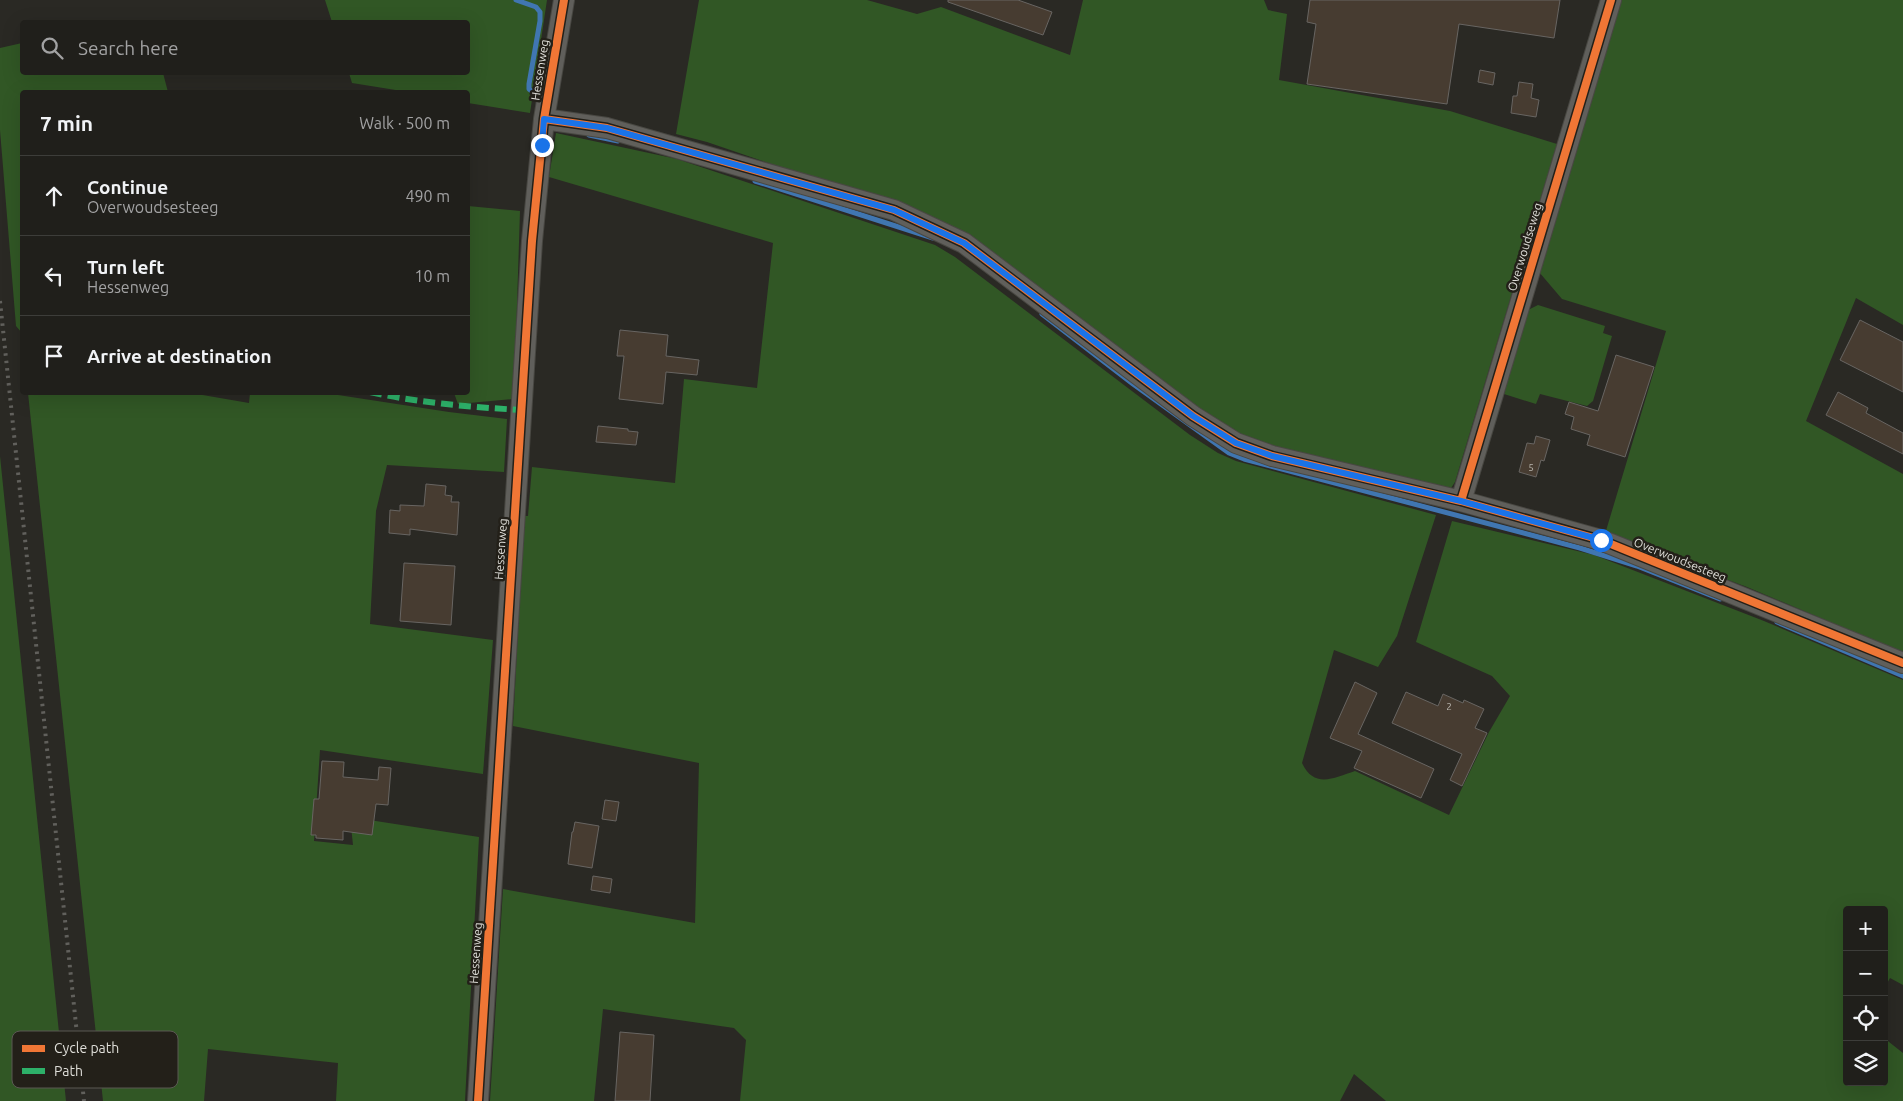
<!DOCTYPE html>
<html lang="en">
<head>
<meta charset="utf-8">
<style>
	body { margin:0; font-family:Ubuntu,sans-serif; background:#2d2c28; color:#f1f3f6 }
	.controls { position:absolute; right:15px; bottom:15px; display:grid; overflow:hidden; border-radius:5px; box-shadow:0 5px 20px #0002 }
	.controls button { width:45px; height:45px; display:grid; place-items:center; padding:0; border:0; border-bottom:1px solid #3d3d3a; background:#201f1b; color:#f1f3f6; font:25px sans-serif }
	.stop { position:absolute; width:15px; height:15px; margin:-11px; border:4px solid #1a73e8; border-radius:50%; background:#fff }
	.stop.end { background:#1a73e8; border-color:#fff; box-shadow:0 1px 5px #0008 }
	.list { margin:0; padding:0; list-style:none }
	h2 { display:flex; justify-content:space-between; align-items:center; height:65px; margin:0; padding:0 20px; font-size:21px }
	h2 small { font-size:16px; font-weight:400; color:#a2a2a3 }
	.list li { display:grid; grid-template-columns:32px 1fr auto; gap:15px; align-items:center; box-sizing:border-box; height:80px; padding:0 20px; border-top:1px solid #3d3d3a }
	.list b { display:block; font-size:19px; white-space:nowrap }
	.list p { margin:0; font-size:16px; white-space:nowrap; color:#a2a2a3 }
	.list em { font-size:16px; font-style:normal; color:#a2a2a3 }
	.icon { flex:none; width:28px; height:28px; fill:none; stroke:currentColor; stroke-width:2; stroke-linecap:round; stroke-linejoin:round }
	.map { position:relative; flex:none; width:1903px; height:1101px; overflow:hidden }
	.search { position:absolute; background:#201f1b; box-shadow:0 5px 20px #0002; left:20px; top:20px; width:450px; height:55px; display:flex; align-items:center; gap:12px; box-sizing:border-box; padding:0 18px; border-radius:5px; color:#a2a2a3; font-size:19px }
	.panel { position:absolute; background:#201f1b; box-shadow:0 5px 20px #0002; left:20px; top:90px; width:450px; height:305px; border-radius:5px }
	.map>svg:first-child { display:block }
	.green { fill:#315725 }
	.lines { fill:none; stroke-linecap:round; stroke-linejoin:round }
	.stream { stroke:#4076b1; stroke-width:5 }
	.building { fill:#473c31; stroke:#686562 }
	.minor-casing { stroke:#484742; stroke-width:22 }
	.minor { stroke:#605f5b; stroke-width:20 }
	.rail { stroke:#61605c; stroke-width:4; stroke-dasharray:2.5 5; stroke-linecap:butt }
	.quiet { stroke:#2db169; stroke-width:6; stroke-dasharray:12 6; stroke-linecap:butt }
	.cycleway-casing { stroke:#232019; stroke-width:11 }
	.cycleway { stroke:#f07635; stroke-width:8 }
	.route { stroke:#1a73e8; stroke-width:6 }
	.labels { text-anchor:middle; stroke-width:5; stroke-linejoin:round; paint-order:stroke }
	.number-label { font-size:10px; fill:#b9b6af }
	.street-label { font-size:12px; fill:#dfded9; stroke:#232019 }
	.key { fill:#232019; stroke:#5b5953; stroke-width:1 }
	.key-label { font-size:14px; fill:#dfded9 }
</style>
</head>
<body>
<div class="map">
<svg width="1903" height="1101" viewBox="0 0 1903 1101">
	<rect width="100%" height="100%" fill="#2a2924"/>
	<path class="green" d="M325 0H547L530 113 468 103V92H408L352 83 349 73 468 72V22H332Z
		M699 0H867L917 14 941 7 1070 55 1083 0H1264L1268 10 1287 14 1279 80 1450 111 1557 144 1455 482 1451 488 1268 446 1233 434 945 223 707 142 676 134Z
		M1618 0H1903V325L1856 298 1806 421 1903 474V653L1747 587 1605 534 1666 331 1562 299 1539 272Z
		M22 43V72L163 73 168 92H22V336V333L16 326 0 130V48Z
		M556 133 677 159 935 245 955 257 1190 435 1218 453 1236 461 1436 515 1397 636 1378 667 1334 650 1302 763C1314 789 1334 778 1355 771L1449 815 1489 732 1510 696 1492 676 1416 642 1452 521 1594 555 1764 621 1903 680V985L1890 978 1884 989V910H1847V1082H1884V1038L1903 1053V1101H1386L1354 1074 1340 1101H740L746 1040 734 1028 603 1009 594 1101H490L503 889 695 923 699 763 513 726 524 516H528L532 467 675 483 684 379 757 388 773 243 549 177Z
		M468 206 520 211 514 399 458 404 454 393 468 392Z
		M1538 305 1605 326 1603 333 1612 336 1593 401 1587 406 1540 394 1536 404 1504 394 1528 310Z
		M28 393H191L249 403 250 393H325L449 412 507 419 504 472 387 465 376 511 370 624 493 640 483 774 320 750 314 841 353 845 350 817 479 837 465 1101H336L338 1063 208 1049 204 1101H103Z
		M0 456 66 1101H0Z"/>
	<g class="lines">
		<path class="stream" d="M516 0 536 7 540 12V21L529 84V89L534 93
			M589 135 618 141
			M755 181 933 238
			M1042 314 1133 384 1229 453 1244 459 1580 548 1637 566 1720 599
			M1777 622 1903 676"/>
	</g>
	<path class="building" d="M948 0H1018L1052 12 1043 35 948 2Z
		M1310 0H1560L1554 38 1459 24 1447 104 1307 84 1316 24 1307 22Z
		M1480 70 1495 73 1493 85 1478 82Z
		M1519 82 1533 84 1531 98 1539 100 1536 117 1511 113 1513 96H1517Z
		M1860 320 1903 342V392L1840 360Z
		M620 330 668 335 666 356 699 360 697 375 666 372 663 404 619 399 624 356H617Z
		M1616 355 1654 367 1625 457 1587 445 1590 435 1571 429 1574 417 1565 414 1569 402 1598 411Z
		M1838 392 1868 408 1866 413 1903 433V454L1826 415Z
		M598 426 628 429V431L638 432 636 445 596 442Z
		M1536 436 1550 440 1544 461 1541 460 1536 477 1519 472 1527 443 1534 444Z
		M426 484 446 486 445 495 452 496 451 502H459L457 535 410 529V535L389 533 390 510 400 511V505L424 506Z
		M404 563 455 566 451 625 400 621Z
		M1355 682 1377 693 1358 734 1434 769 1421 798 1354 768 1362 751 1330 738Z
		M1406 692 1438 706 1443 694 1463 703 1464 700 1484 709 1475 728 1487 733 1462 786 1450 780 1462 754 1392 723Z
		M322 761 344 762 343 777 378 780 379 767 391 768 388 805 376 804 372 835 343 831V840L316 838V835H311L314 799H319Z
		M605 800 619 802 616 821 602 819Z
		M575 822 599 826 592 868 568 864 572 832H573Z
		M593 876 612 879 610 893 591 890Z
		M620 1032 654 1035 650 1101H615Z"/>
	<g class="lines">
		<g class="minor-casing">
			<path id="minor" d="M544 119 607 128 894 210 964 243 1193 416 1236 443 1272 456 1461 501 1601 540 1903 663
				M1461 501 1611 0
				M478 1101 532 241 544 119 564 0"/>
		</g>
		<use href="#minor" class="minor"/>
		<path class="rail" d="M0 301 84 1101"/>
		<path class="quiet" d="M370 392C420 403 470 407 521 410"/>
		<g class="cycleway-casing">
			<path id="cycleway" d="M544 119 607 128 894 210 964 243 1193 416 1236 443 1272 456 1461 501 1601 540 1903 663
				M1461 501 1611 0
				M478 1101 532 241 544 119 564 0"/>
		</g>
		<use href="#cycleway" class="cycleway"/>
	</g>
	<g class="lines">
		<path class="route" d="M542 145 544 119 607 128 894 210 964 243 1193 416 1236 443 1272 456 1461 501 1601 540"/>
	</g>
	<g class="labels">
		<g class="number-label">
			<text x="1531" y="471">5</text>
			<text x="1449" y="710">2</text>
		</g>
		<g class="street-label">
			<text transform="translate(540 70) rotate(-81)" y="4">Hessenweg</text>
			<text transform="translate(1525 247) rotate(-73)" y="4">Overwoudseweg</text>
			<text transform="translate(501 549) rotate(-86)" y="4">Hessenweg</text>
			<text transform="translate(1680 560) rotate(22)" y="4">Overwoudsesteeg</text>
			<text transform="translate(476 953) rotate(-86)" y="4">Hessenweg</text>
		</g>
	</g>
	<rect x="12" y="1031" width="166" height="57" rx="8" class="key"/>
	<rect x="22" y="1045" width="23" height="7" fill="#f07635"/>
	<rect x="22" y="1068" width="23" height="6" fill="#2db169"/>
	<g class="key-label">
		<text x="54" y="1053">Cycle path</text>
		<text x="54" y="1076">Path</text>
	</g>
</svg>
<div class="controls">
<button>+</button>
<button>−</button>
<button><svg class="icon" aria-label="locate" viewBox="0 0 24 24"><circle cx="12" cy="12" r="6"/><path d="M12 2v4M12 18v4M2 12h4M18 12h4"/></svg></button>
<button><svg class="icon" aria-label="layers" viewBox="0 0 24 24"><path d="M12 4l9 5-9 5-9-5zM3 14l9 5 9-5"/></svg></button>
</div>
<div class="stop" style="left:1601px;top:540px"></div>
<div class="stop end" style="left:542px;top:145px"></div>
<div class="search"><svg class="icon" aria-label="search" viewBox="0 0 24 24"><circle cx="10" cy="10" r="6"/><path d="M15 15l6 6"/></svg>Search here</div>
<section class="panel">
<h2>7 min<small>Walk · 500 m</small></h2>
<ul class="list">
<li><svg class="icon" aria-label="ahead" viewBox="0 0 24 24"><path d="M12 20V5M6 11l6-6 6 6"/></svg><div><b>Continue</b><p>Overwoudsesteeg</p></div><em>490 m</em></li>
<li><svg class="icon" aria-label="left" viewBox="0 0 24 24"><path d="M17 20v-9H6M10 6l-5 5 5 5"/></svg><div><b>Turn left</b><p>Hessenweg</p></div><em>10 m</em></li>
<li><svg class="icon" aria-label="arrive" viewBox="0 0 24 24"><path d="M6 21V4h12l-3 4 3 4H6"/></svg><div><b>Arrive at destination</b></div></li>
</ul>
</section>
</div>
</body>
</html>
